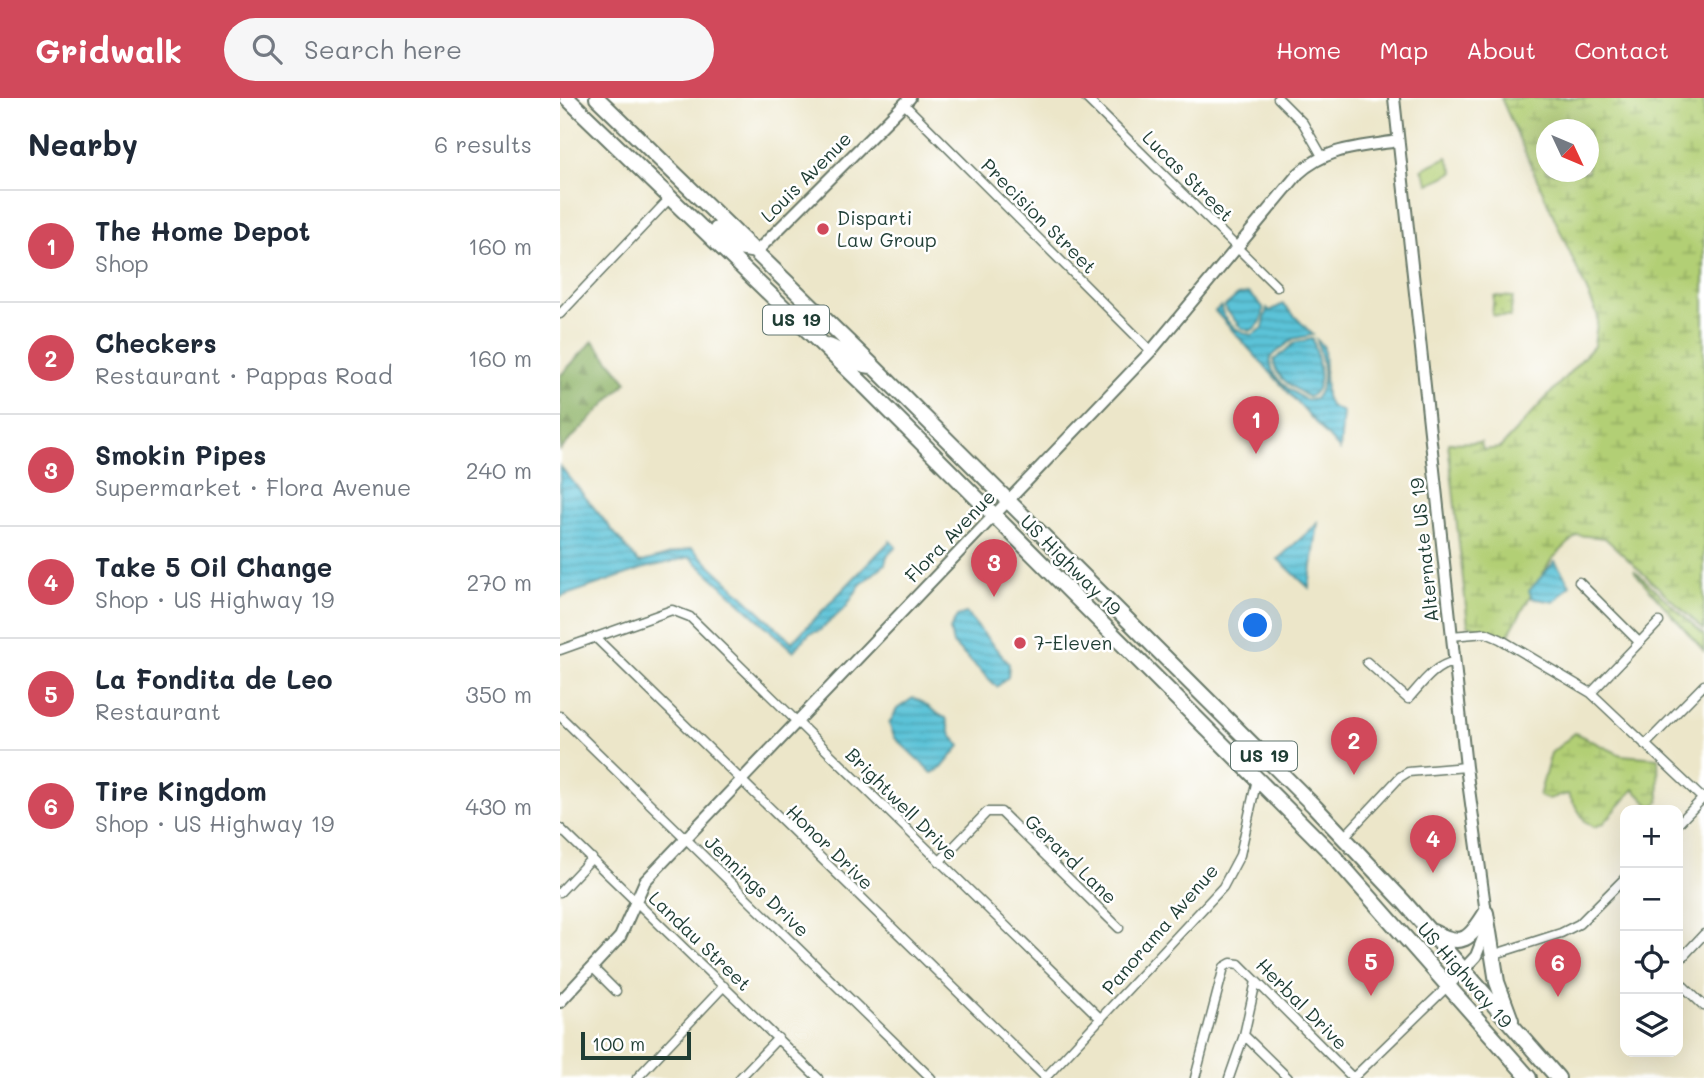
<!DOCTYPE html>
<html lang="en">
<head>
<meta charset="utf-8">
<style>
	body { margin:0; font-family:Mali,sans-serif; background:#f6f6f7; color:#1f2937 }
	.controls { position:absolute; right:21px; bottom:21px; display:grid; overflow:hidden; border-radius:14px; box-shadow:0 7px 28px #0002 }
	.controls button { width:63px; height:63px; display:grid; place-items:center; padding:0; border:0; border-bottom:2px solid #e0e1e3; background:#fff; color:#1f2937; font:35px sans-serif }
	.compass { position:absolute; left:976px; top:21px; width:63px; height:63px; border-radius:50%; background:#fff; box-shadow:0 7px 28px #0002; rotate:134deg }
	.scale { position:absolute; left:21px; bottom:18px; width:110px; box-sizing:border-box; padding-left:7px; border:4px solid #1f3d34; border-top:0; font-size:19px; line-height:24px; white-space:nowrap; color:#1f3d34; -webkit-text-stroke:5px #fff; paint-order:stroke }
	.you { position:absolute; left:696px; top:528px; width:24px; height:24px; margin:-18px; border:5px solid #fff; border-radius:50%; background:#1a73e8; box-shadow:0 0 0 10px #1a73e833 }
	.badge { display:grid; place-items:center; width:46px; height:46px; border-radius:50%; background:#d1495b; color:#fff; font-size:23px; font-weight:700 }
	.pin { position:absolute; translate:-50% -58px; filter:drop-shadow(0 2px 4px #0008) }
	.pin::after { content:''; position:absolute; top:37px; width:24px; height:21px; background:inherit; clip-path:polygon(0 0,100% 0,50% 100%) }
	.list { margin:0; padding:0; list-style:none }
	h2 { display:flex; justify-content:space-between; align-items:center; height:91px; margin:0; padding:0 28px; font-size:30px }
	h2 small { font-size:23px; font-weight:400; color:#747a83 }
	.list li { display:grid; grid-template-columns:46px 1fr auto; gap:21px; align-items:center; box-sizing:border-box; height:112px; padding:0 28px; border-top:2px solid #e0e1e3 }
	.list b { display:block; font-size:26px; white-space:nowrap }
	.list p { margin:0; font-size:23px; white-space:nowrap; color:#747a83 }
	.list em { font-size:23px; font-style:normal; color:#747a83 }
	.icon { flex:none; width:38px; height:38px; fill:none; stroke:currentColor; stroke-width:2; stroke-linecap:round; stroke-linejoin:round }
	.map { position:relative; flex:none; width:1144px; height:980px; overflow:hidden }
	header { display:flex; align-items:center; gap:42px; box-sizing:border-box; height:98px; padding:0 35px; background:#d1495b; color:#fff }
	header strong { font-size:33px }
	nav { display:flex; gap:38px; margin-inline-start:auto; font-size:24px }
	.search { width:490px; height:63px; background:#f6f6f7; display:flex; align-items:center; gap:18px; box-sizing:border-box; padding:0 24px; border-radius:38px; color:#747a83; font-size:26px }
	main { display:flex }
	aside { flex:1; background:#fff }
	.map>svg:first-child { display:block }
	.grass { fill:#b2cf75; stroke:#688654; stroke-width:2 }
	.forest { fill:url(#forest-firs); stroke:#56784d; stroke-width:2 }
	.wetland { fill:url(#wetland-marsh); stroke:#688654; stroke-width:2; fill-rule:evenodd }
	.park { fill:url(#park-dots); stroke:#688654; stroke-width:2 }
	.water { fill:url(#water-rules); stroke:#3d8086; stroke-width:2 }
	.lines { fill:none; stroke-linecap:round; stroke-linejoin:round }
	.street-casing { stroke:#677868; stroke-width:11 }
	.secondary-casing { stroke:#677868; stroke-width:14 }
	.highway-casing { stroke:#677868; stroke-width:18 }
	.street { stroke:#fff; stroke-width:8 }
	.secondary { stroke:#fff; stroke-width:10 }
	.highway { stroke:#fff; stroke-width:14 }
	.poi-dot { fill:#d1495b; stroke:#fff; stroke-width:2.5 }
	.labels { text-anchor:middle; stroke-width:5; stroke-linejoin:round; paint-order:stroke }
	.shield { fill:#fff; stroke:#627771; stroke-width:2 }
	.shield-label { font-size:18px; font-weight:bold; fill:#1f3d34 }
	.street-label { font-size:19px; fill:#1f3d34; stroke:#fff }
	.poi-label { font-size:19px; fill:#1f3d34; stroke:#fff; text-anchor:start }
</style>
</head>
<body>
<header>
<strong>Gridwalk</strong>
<div class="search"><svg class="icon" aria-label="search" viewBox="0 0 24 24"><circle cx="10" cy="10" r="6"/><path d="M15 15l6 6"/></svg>Search here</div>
<nav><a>Home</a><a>Map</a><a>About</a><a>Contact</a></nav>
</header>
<main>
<aside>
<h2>Nearby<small>6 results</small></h2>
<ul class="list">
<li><span class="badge">1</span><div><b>The Home Depot</b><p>Shop</p></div><em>160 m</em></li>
<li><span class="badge">2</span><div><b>Checkers</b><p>Restaurant · Pappas Road</p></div><em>160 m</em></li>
<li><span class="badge">3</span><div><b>Smokin Pipes</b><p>Supermarket · Flora Avenue</p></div><em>240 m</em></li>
<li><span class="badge">4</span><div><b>Take 5 Oil Change</b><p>Shop · US Highway 19</p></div><em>270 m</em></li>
<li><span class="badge">5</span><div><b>La Fondita de Leo</b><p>Restaurant</p></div><em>350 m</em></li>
<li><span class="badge">6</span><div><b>Tire Kingdom</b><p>Shop · US Highway 19</p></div><em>430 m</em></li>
</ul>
</aside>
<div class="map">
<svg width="1144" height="980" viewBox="0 0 1144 980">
	<defs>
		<pattern id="forest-firs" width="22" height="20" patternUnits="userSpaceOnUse" patternTransform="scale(1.75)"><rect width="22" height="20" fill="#8db266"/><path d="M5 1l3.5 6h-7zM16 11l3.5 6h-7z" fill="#739255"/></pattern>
		<pattern id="wetland-marsh" width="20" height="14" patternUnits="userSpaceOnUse" patternTransform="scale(1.75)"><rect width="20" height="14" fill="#b2cf75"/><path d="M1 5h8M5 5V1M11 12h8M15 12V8" fill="none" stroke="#90a961"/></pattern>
		<pattern id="park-dots" width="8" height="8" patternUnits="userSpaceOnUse" patternTransform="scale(1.75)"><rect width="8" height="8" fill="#b2cf75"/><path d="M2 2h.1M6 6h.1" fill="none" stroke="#90a961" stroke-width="1.8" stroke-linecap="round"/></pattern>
		<pattern id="water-rules" width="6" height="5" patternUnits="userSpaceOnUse" patternTransform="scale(1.75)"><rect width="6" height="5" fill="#5bc3d8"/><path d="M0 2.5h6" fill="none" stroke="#4ba0b0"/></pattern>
	</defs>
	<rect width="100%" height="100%" fill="#fff"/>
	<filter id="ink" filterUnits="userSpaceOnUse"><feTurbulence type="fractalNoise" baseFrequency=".0143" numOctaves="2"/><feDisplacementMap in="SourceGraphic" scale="14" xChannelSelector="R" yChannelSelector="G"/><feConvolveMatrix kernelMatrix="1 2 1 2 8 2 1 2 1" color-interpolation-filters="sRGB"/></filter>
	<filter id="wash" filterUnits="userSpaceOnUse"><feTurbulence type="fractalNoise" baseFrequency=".00686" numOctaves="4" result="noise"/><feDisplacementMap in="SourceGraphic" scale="28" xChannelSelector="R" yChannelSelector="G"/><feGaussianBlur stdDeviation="1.57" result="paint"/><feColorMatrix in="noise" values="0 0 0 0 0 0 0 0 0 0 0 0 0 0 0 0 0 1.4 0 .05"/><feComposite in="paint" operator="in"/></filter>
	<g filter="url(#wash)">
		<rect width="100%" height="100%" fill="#ece6c9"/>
		<path class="grass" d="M887 59 894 74 869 86 862 71Z"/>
		<path class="forest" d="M33 243 67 284 0 352V278Z"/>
		<path class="wetland" d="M941 0H1144V532L1045 440 1017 437 991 462 947 539 908 527 888 345 921 344 923 352 940 350 1034 248 1038 218ZM986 32H1028V74H986Z
			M1074 472 1144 537V553L1076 476Z
			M1015 635 1061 657 1098 660 1099 704 1091 709 1074 691 1043 726 1034 729 1025 723 1008 696 988 701 979 698 991 655Z"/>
		<path class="park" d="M934 198 953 199 950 219 932 217Z"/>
		<path class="water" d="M689 195 703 209C704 221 701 227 690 233L681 230 664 209 678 197Z
			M723 206 753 237 733 241 711 259C707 279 731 293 746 302L755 301C769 284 762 262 757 242L764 249 766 298 770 308 783 314 780 352 655 213 661 208C662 223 678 235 692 237L703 230 707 210 710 213Z
			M753 241C757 257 768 291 748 299 736 291 713 279 714 262L736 244Z
			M0 368 79 465 132 450 232 544 330 443 336 449 327 458 325 466 300 487 286 509 259 533 250 535 233 553 130 459 82 471 0 499Z
			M758 425 749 490 718 461Z
			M995 463 1010 487 994 504 972 500 969 493Z
			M406 515 449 566 448 579 437 589 393 546 390 532 397 518Z
			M353 600C366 603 372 615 386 620L391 637 400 648 382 670 372 675 335 640 329 626 337 611Z"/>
	</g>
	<g filter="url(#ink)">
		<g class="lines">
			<g class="street-casing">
				<path id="street" d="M526 0 717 189
					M718 0 743 25 762 58
					M344 6 591 253
					M0 216 111 99
					M1019 484 1079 544
					M891 538 926 535 940 541 1031 595 1143 701
					M35 539 485 979
					M0 552 112 512 130 519 541 921
					M807 564 848 601C861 587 874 567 894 564
					M1031 595 1099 524
					M0 618 371 980
					M1085 647 1144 587
					M1118 726 1144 699
					M0 730 258 980
					M784 739 840 679 848 674 906 669
					M379 764 427 714H441L559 830
					M0 794 32 760
					M932 857 1001 835 1019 826 1065 780
					M1118 864 1144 836
					M33 870 56 893
					M1118 883 1144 908
					M684 937 728 980
					M77 980 164 888
					M180 980 218 940
					M485 980 663 789 680 757 697 681
					M635 980 664 869 671 865 679 866 793 980
					M669 980 684 937 696 883
					M793 980 888 888"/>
			</g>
			<g class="secondary-casing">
				<path id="secondary" d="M834 0 906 669 926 815 923 840 916 858 888 888
					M197 153 350 0
					M0 904 60 839 85 783 591 253 738 76C767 49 800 49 838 43"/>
			</g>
			<g class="highway-casing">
				<path id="highway" d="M7 0 307 290 770 754 969 980
					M37 0 313 268 754 708 844 804 998 980
					M157 131 179 150 196 153
					M269 248C285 254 295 268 313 268
					M926 815 937 884 951 922
					M873 834C903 850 910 841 926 815"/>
			</g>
			<use href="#street" class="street"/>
			<use href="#secondary" class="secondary"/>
			<use href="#highway" class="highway"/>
		</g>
	</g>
	<g class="poi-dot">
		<circle cx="263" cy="131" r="7"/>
		<circle cx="460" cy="545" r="7"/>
	</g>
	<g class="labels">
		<g class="shield">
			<rect x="203" y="207.5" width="66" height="29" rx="5"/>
			<rect x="671" y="643.5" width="66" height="29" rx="5"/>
		</g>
		<g class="shield-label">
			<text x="236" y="228">US 19</text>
			<text x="704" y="664">US 19</text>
		</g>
		<g class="street-label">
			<text transform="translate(628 78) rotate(45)" y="7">Lucas Street</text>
			<text transform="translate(246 79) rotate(-45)" y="7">Louis Avenue</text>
			<text transform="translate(479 118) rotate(45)" y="7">Precision Street</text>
			<text transform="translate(390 438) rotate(-46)" y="7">Flora Avenue</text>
			<text transform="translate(864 452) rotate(-96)" y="7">Alternate US 19</text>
			<text transform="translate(511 467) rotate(45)" y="7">US Highway 19</text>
			<text transform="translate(342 706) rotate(45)" y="7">Brightwell Drive</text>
			<text transform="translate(270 749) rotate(44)" y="7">Honor Drive</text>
			<text transform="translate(511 761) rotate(44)" y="7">Gerard Lane</text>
			<text transform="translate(197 788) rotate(44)" y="7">Jennings Drive</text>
			<text transform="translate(600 831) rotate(-49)" y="7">Panorama Avenue</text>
			<text transform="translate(140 843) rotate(44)" y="7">Landau Street</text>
			<text transform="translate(905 877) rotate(49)" y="7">US Highway 19</text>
			<text transform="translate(742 906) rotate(45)" y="7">Herbal Drive</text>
		</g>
		<g class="poi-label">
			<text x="277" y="127">Disparti<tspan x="277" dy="22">Law Group</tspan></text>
			<text x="474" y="552">7-Eleven</text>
		</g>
	</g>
</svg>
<div class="controls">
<button>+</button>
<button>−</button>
<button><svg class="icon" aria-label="locate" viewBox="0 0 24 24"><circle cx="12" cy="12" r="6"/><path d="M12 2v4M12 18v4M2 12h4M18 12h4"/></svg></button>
<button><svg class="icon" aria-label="layers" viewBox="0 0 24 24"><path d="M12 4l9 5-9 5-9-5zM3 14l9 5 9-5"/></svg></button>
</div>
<svg class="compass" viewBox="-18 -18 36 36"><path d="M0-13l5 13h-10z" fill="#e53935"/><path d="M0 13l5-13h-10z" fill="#747a83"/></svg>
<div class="scale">100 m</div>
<div class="you"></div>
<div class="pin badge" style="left:696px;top:356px">1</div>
<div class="pin badge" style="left:794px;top:677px">2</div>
<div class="pin badge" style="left:434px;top:499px">3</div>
<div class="pin badge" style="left:873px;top:775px">4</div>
<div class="pin badge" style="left:811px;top:898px">5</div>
<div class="pin badge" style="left:998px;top:899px">6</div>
</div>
</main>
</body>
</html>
